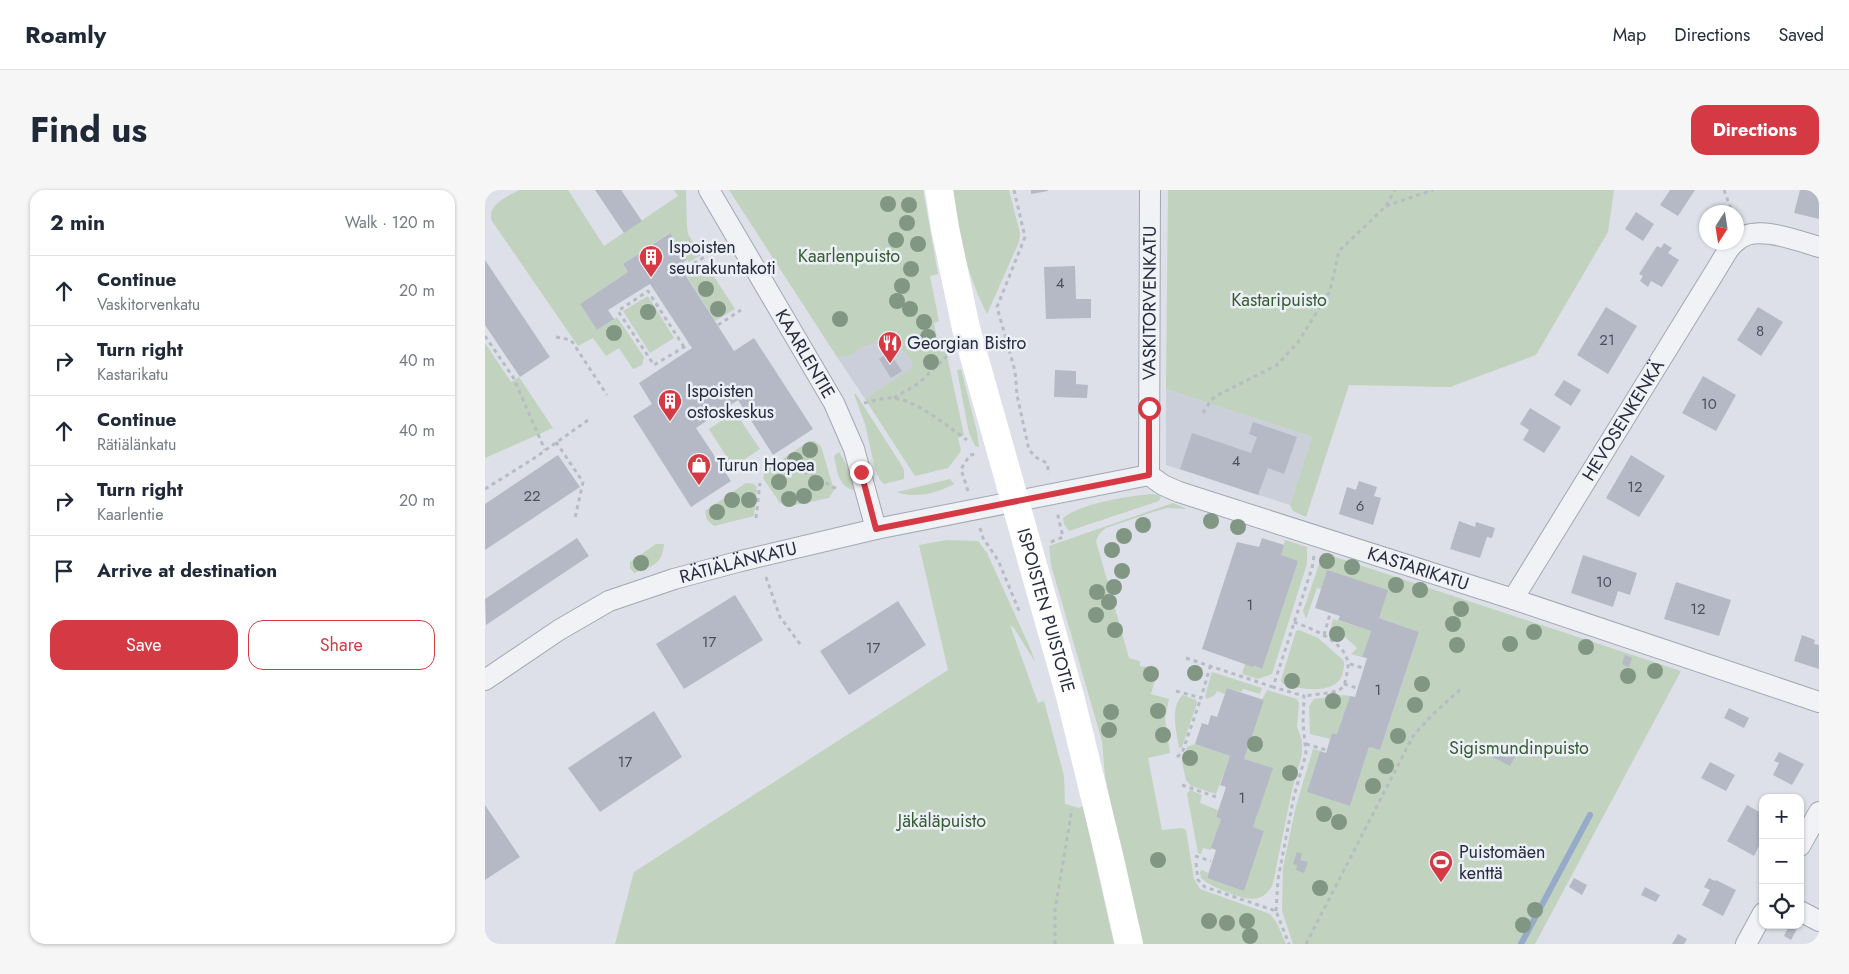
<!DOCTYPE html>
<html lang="en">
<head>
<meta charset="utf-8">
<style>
	body { margin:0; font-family:Jost,sans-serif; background:#f6f6f7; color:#1f2937 }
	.controls { position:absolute; right:15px; bottom:15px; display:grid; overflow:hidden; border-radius:10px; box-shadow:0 1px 4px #0004 }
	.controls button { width:45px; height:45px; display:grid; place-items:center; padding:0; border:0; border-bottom:1px solid #e0e1e3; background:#fff; color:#1f2937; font:25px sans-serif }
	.compass { position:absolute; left:1214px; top:15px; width:45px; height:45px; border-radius:50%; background:#fff; box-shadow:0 1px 4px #0004; rotate:192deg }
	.stop { position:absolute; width:15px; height:15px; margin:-11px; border:4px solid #d53a44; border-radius:50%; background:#fff }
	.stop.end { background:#d53a44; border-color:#fff; box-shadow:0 1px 5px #0008 }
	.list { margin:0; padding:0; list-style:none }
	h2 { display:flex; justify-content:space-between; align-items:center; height:65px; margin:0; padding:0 20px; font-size:21px }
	h2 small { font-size:16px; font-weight:400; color:#747a83 }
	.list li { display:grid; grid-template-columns:32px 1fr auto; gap:15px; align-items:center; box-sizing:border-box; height:70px; padding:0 20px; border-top:1px solid #e0e1e3 }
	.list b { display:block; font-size:19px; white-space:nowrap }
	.list p { margin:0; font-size:16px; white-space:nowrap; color:#747a83 }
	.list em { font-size:16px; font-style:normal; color:#747a83 }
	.actions { display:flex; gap:10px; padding:15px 20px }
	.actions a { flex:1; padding:11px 0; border:1px solid #d53a44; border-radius:15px; text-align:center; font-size:18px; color:#d53a44 }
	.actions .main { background:#d53a44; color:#fff }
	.icon { flex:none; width:28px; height:28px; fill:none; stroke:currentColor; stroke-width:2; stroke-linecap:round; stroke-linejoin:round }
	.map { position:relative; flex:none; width:1334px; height:754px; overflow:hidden; border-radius:15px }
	header { display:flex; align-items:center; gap:30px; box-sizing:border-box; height:70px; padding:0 25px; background:#fff; border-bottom:1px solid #e0e1e3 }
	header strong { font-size:24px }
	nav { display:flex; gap:28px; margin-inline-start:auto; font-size:18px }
	.intro { display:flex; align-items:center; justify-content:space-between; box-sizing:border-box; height:120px; padding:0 30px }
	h1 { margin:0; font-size:35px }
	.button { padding:12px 22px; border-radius:15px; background:#d53a44; color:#fff; font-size:18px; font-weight:700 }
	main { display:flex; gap:30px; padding:0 30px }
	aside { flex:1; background:#fff; border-radius:15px; box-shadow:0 1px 4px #0004 }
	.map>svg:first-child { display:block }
	.built { fill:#cbcfda }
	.green { fill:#c1d2be }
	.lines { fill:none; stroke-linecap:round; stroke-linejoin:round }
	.stream { stroke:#96abca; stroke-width:6 }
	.building { fill:#b4b9c5 }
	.minor-casing { stroke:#a2a7b2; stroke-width:22 }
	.path { stroke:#b7bbc3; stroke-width:3; stroke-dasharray:4 4; stroke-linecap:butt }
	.minor { stroke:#f0f2f6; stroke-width:20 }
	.secondary { stroke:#fff; stroke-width:28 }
	.tree { fill:#819784 }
	.route { stroke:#d53a44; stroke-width:6 }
	.labels { text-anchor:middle; stroke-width:5; stroke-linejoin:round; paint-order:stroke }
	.number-label { font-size:15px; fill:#4a5060 }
	.poi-label { font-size:18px; fill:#262d3f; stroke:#eceff5; text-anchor:start }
	.park-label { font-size:18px; fill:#365c32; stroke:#eceff5 }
	.street-label { font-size:18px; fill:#262d3f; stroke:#eceff5 }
</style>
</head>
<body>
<header>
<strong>Roamly</strong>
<nav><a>Map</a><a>Directions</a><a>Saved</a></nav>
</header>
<div class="intro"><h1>Find us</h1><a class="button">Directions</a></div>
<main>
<aside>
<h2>2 min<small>Walk · 120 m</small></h2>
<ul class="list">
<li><svg class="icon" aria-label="ahead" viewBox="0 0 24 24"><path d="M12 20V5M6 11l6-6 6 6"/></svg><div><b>Continue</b><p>Vaskitorvenkatu</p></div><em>20 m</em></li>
<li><svg class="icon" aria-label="right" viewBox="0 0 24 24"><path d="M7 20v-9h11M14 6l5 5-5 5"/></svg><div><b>Turn right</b><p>Kastarikatu</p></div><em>40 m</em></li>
<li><svg class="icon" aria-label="ahead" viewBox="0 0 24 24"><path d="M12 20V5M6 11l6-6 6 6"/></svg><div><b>Continue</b><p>Rätiälänkatu</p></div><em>40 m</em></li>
<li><svg class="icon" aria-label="right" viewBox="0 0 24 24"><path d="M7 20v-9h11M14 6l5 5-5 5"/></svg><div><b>Turn right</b><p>Kaarlentie</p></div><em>20 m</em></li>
<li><svg class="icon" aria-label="arrive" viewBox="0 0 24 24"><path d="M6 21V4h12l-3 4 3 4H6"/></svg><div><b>Arrive at destination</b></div></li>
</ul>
<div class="actions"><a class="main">Save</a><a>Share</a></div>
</aside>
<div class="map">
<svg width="1334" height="754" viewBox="0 0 1334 754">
	<rect width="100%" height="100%" fill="#dde0e8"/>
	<path class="built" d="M405 133 432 175 380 209 352 167Z
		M681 199 827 247 805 315 681 275Z"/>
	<path class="green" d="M34 0H83L119 56 193 6 189 0H201L202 37 203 44 216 65 204 72 184 43 138 74 143 82 95 114 112 140 132 127 159 167 157 175 148 179 134 158 121 166 108 148 93 156 7 31C1 15 22 7 34 0Z
		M244 0H438L453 84 445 86 454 131 449 133 452 148 458 147 479 245 473 248 476 260 474 264 463 278 430 286 380 209 428 177C426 165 413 155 403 149L379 156 364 166 352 167Z
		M468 0H524L535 43 534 52 502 124C480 80 474 47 468 0Z
		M683 0H1129L1123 42 1051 165 965 197 864 195 821 327 808 321 805 315 827 247 681 199Z
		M220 73 250 119 230 131 201 85Z
		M163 106 189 148 165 163 138 121Z
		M0 153 26 192 34 187 68 238 0 268Z
		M476 179 492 242 494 257 490 256 484 243 472 180Z
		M369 204H371L417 276 419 280V289L399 294 395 290 390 279 380 234Z
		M250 222 275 259 248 277 224 239Z
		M324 251H329L336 256 349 300 344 308 305 316 295 313 278 288 280 281Z
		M354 262 366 282 369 300C353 297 352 280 349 266Z
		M465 289 469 294C453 303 429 309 412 302Z
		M261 293 269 294 272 297 269 326 229 336 222 330 220 321Z
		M668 304 676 306 674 311 584 341 579 334 578 328C597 313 643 306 668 304Z
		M688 313 702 319 682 318 665 323 621 338 614 344 611 351 644 468 655 471V476L672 479V482L666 504 684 509 680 528 685 563 663 568 677 640 697 638 701 640 709 689 715 699 785 724 792 733 801 754H655L620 586 617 551 566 375 564 356Z
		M462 350 493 351 502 363 546 460 550 472 529 438 525 435 553 513 559 511 579 586 580 614 594 618 598 616 629 754H130L149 682 463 480 434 355Z
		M800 350 822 357V374L787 484 773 489 757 484 760 474 776 479 805 369 796 365Z
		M171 354H179C177 375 168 376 149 383L145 378V372Z
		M838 363 1196 481 1050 754H808L797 721 798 677 811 616 828 559 835 561 822 602 865 615 884 557 895 560 934 442 894 428 842 380 836 399 832 398 821 429 818 421Z
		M848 429 886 441 877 467 866 464 872 458 857 444 852 450C845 442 845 439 848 429Z
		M814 440 833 448 858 470C860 475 859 477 858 482 853 506 814 500 797 493L796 490 811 441Z
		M727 482 777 498 775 504 758 499 756 502 742 498 740 504 732 501 730 505 722 509 720 506Z
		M782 500 812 509 814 513 812 536 817 551V565L807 600 788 693C785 702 777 709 767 709 756 709 724 696 716 688L715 682 717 680 723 683 722 688 759 700 779 641 768 637 787 578 759 569 777 510Z
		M698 505 711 510 712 513 697 557 694 558C692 543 684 517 698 505Z
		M859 505 865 506 852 544 847 543 845 549 825 544 824 516 829 509Z
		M710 554 745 566 731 604 706 596 701 590 697 572 702 557Z
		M705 600 717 605 715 613 733 620 731 627 736 629 726 660 718 658 716 664 713 663 702 604Z"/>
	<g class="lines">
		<path class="stream" d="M1036 754 1105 625"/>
	</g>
	<path class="building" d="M110 0H136L157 31 139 43Z
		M546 0H563V1L546 4Z
		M1185 0H1210L1193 26 1175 15Z
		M1315 0H1334V29L1309 23Z
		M1151 22 1169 34 1158 51 1140 39Z
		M185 43 202 70 194 75 249 161 269 148 328 239 288 265 253 210 211 238 246 291 206 317 148 226 167 214 154 193 207 158 165 94 123 120 129 129 112 140 95 114 143 82 138 74Z
		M1179 53 1187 58 1183 63 1194 70 1177 97 1166 91 1163 97 1155 91 1158 86 1154 84 1172 56 1176 58Z
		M0 70 65 167 35 187 0 135Z
		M590 76 591 109H606V128L561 129 559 77Z
		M1121 117 1152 136 1123 184 1092 165Z
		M1273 117 1298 132 1276 166 1252 150Z
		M404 162 417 181 406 188 394 169Z
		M570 180 591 181V194L603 195 602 208 569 207Z
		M1218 186 1251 205 1231 241 1197 223Z
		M1079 190 1096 200 1086 216 1069 205Z
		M1045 218 1076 237 1059 263 1038 250 1044 240 1035 234Z
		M768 232 812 247 799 284 783 278 773 305 695 279 707 243 766 263 772 247 764 244Z
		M73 265 95 297 0 360V314Z
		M1146 265 1180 286 1154 327 1121 308Z
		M874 291 892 297 889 306 896 308 888 335 854 324 862 297 871 300Z
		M974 331 990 337 991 332 1010 338 1007 348 1002 347 995 368 965 359Z
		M92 348 104 366 1 435 0 409Z
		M777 348 799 355 796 365 813 371 777 479 769 476 768 477 717 459 752 352 774 357Z
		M1098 365 1152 383 1145 405 1133 401 1128 417 1086 403Z
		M842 380 903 400 894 428 934 442 895 560 884 557 865 616 822 602 835 561 841 563 847 543 852 544 865 506 870 507 882 468 877 467 886 441 853 430 855 426 830 418Z
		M1191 392 1246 410 1234 446 1179 429Z
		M250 405 278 450 199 499 171 454Z
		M413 411 441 455 364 505 335 461Z
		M1317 445 1330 450 1329 454 1334 455V479L1309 471Z
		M1140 465 1147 468 1144 477 1137 474Z
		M742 498 779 510 759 569 788 578 768 637 779 641 759 701 722 688 731 660 726 658 736 629 731 627 741 597 735 595 745 566 710 554 717 533 723 535 726 525 732 527Z
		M1244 518 1264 528 1259 538 1239 528Z
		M169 521 197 567 115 622 83 578Z
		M1009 552 1031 564 1025 576 1002 564Z
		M1294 562 1319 574 1307 595 1288 585 1294 573 1289 571Z
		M1225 572 1250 585 1241 601 1216 588Z
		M0 615 35 667 0 690Z
		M1262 615 1278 624V648L1269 666 1242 651Z
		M812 662 817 664 815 670 823 672 819 683 811 680 812 675 808 674Z
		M1089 688 1102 695 1097 705 1084 697Z
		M1224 688 1230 691 1231 690 1251 700 1238 726 1217 715 1225 700 1219 697Z
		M1160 697 1175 705 1171 712 1156 705Z
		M1304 735H1314L1306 750 1299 746Z
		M1193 744 1202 749 1199 754H1187Z"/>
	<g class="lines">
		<g class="minor-casing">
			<g id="minor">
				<path id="s1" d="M224 0 349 213 369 259 391 339"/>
				<path d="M1252 51C1269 33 1313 51 1334 57"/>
				<path id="s2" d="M664 285 665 0"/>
				<path id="s3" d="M1028 409 1231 80 1243 60 1250 52"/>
				<path id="s4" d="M0 490 74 440 124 411 189 389 256 371 391 339 664 285 678 295 694 302 1028 409 1334 512"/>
				<path d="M1315 656 1334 622"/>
				<path d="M1315 721 1334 731"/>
				<path d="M1261 754 1278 723"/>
			</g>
		</g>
		<path class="path" d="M529 0 540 47 512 117 530 181 532 205 544 260 552 268 562 273 564 284
			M1239 0 1247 22
			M901 16 948 0
			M195 82 221 66
			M233 135 256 120
			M0 146 28 187 60 260
			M71 147 86 150 122 205
			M199 157 163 101 133 121 169 175 204 154
			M409 208 434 193 464 164
			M379 213C388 211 397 208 406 208 431 209 462 236 482 250
			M718 223 726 210 731 206 792 175 813 152 845 101 854 61 900 17 910 0
			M71 252 98 292 90 328
			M289 271 318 281 352 299
			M0 299 48 269 106 228
			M483 301 476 279 485 265 493 264
			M271 328 275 293
			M495 338 498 348 513 370 535 423
			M566 352 578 347 572 322
			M281 387 295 427 315 454
			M809 432C830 440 870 455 862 483 861 489 860 497 854 500 844 504 830 504 819 506
			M839 445 845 424
			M701 468 788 497
			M865 474 878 478
			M859 494 872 498
			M691 501 716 508 725 477
			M821 554 841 560
			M692 567 697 563 716 508
			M697 595 734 608
			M710 666 726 671
			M711 673 713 690 720 697 791 721 804 754
			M791 721 793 689 809 606 821 564 818 533 819 506 788 497 827 378 829 366
			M570 754V720L587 619
			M821 754 928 546 947 525 978 497"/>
		<use href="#minor" class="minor"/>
		<path class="secondary" id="s5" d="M454 0 460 38 481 138 585 506 624 665 644 754"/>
	</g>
	<g class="tree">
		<circle cx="403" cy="14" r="8"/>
		<circle cx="424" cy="15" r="8"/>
		<circle cx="422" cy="33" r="8"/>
		<circle cx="411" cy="50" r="8"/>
		<circle cx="433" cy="54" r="8"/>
		<circle cx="426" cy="79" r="8"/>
		<circle cx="417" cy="96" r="8"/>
		<circle cx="221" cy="99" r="8"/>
		<circle cx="412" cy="111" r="8"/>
		<circle cx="233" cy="119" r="8"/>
		<circle cx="425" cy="119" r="8"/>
		<circle cx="163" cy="122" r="8"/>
		<circle cx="355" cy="129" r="8"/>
		<circle cx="439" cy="132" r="8"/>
		<circle cx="129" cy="143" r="8"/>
		<circle cx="443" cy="147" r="8"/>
		<circle cx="446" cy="172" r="8"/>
		<circle cx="325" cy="260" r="8"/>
		<circle cx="310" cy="270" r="8"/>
		<circle cx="294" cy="292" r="8"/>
		<circle cx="331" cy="293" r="8"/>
		<circle cx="319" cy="306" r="8"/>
		<circle cx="304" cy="309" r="8"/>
		<circle cx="247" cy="310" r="8"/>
		<circle cx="264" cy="310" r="8"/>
		<circle cx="232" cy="322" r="8"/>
		<circle cx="726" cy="331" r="8"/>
		<circle cx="658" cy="335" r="8"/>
		<circle cx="753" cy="337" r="8"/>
		<circle cx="639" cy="346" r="8"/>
		<circle cx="627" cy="360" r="8"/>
		<circle cx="842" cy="371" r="8"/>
		<circle cx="156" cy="373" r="8"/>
		<circle cx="867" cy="377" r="8"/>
		<circle cx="637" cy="381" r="8"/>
		<circle cx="911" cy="395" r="8"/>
		<circle cx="629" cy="397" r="8"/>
		<circle cx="935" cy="400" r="8"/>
		<circle cx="612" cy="402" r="8"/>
		<circle cx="624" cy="412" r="8"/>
		<circle cx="976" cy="419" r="8"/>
		<circle cx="611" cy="425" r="8"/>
		<circle cx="968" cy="434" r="8"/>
		<circle cx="630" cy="440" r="8"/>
		<circle cx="1049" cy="442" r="8"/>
		<circle cx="852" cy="444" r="8"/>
		<circle cx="1025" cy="454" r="8"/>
		<circle cx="972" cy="455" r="8"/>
		<circle cx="1101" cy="457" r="8"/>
		<circle cx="1170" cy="481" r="8"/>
		<circle cx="710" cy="483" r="8"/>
		<circle cx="666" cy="484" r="8"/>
		<circle cx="1143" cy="486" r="8"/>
		<circle cx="807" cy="491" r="8"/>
		<circle cx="937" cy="494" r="8"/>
		<circle cx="848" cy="511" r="8"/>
		<circle cx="930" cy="515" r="8"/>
		<circle cx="673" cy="521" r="8"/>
		<circle cx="626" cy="522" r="8"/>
		<circle cx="624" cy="540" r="8"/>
		<circle cx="678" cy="545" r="8"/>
		<circle cx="913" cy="546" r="8"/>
		<circle cx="770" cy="554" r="8"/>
		<circle cx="705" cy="568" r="8"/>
		<circle cx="901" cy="576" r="8"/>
		<circle cx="805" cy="583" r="8"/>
		<circle cx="888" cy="596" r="8"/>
		<circle cx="839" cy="624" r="8"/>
		<circle cx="854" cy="632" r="8"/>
		<circle cx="673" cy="670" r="8"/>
		<circle cx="835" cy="698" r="8"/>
		<circle cx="1050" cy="720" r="8"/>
		<circle cx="724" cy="731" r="8"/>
		<circle cx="762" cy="731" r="8"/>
		<circle cx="742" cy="733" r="8"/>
		<circle cx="1038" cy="735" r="8"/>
		<circle cx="765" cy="746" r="8"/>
	</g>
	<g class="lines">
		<path class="route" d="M376 282 391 339 664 285V218"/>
	</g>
	<defs>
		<g id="building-pin" transform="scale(1.25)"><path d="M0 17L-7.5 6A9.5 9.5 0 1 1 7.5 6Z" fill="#d53a44" stroke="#eceff5"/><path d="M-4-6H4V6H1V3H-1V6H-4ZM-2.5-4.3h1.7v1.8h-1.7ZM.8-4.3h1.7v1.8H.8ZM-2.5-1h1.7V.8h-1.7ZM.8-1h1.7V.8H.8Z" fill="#fff"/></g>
		<g id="restaurant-pin" transform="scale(1.25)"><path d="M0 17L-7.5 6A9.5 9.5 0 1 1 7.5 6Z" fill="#d53a44" stroke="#eceff5"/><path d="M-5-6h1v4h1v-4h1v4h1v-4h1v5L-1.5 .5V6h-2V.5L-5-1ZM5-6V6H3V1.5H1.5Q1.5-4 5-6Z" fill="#fff"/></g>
		<g id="shop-pin" transform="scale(1.25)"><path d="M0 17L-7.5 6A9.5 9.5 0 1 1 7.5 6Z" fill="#d53a44" stroke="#eceff5"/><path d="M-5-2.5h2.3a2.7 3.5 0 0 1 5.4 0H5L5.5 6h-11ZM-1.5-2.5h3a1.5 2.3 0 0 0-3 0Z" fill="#fff"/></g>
		<g id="stadium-pin" transform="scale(1.25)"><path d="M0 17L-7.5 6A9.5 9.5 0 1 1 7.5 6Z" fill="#d53a44" stroke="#eceff5"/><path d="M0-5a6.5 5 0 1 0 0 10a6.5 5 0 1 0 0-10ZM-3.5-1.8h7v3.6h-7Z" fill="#fff"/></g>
	</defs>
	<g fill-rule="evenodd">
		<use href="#building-pin" x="166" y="67"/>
		<use href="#restaurant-pin" x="405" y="153"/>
		<use href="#building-pin" x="185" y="211"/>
		<use href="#shop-pin" x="214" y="275"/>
		<use href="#stadium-pin" x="956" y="672"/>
	</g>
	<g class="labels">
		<g class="number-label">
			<text x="575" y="98">4</text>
			<text x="1275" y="146">8</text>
			<text x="1122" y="155">21</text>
			<text x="1224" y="219">10</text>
			<text x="751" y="276">4</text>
			<text x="1150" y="302">12</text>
			<text x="47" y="311">22</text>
			<text x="875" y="321">6</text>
			<text x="1119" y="397">10</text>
			<text x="765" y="420">1</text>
			<text x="1213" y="424">12</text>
			<text x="224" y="457">17</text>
			<text x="388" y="463">17</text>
			<text x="893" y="505">1</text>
			<text x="140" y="577">17</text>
			<text x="757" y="613">1</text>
		</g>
		<g class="poi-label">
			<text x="184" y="63">Ispoisten<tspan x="184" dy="21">seurakuntakoti</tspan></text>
			<text x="422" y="159">Georgian Bistro</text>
			<text x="202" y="207">Ispoisten<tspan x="202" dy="21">ostoskeskus</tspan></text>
			<text x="232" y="281">Turun Hopea</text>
			<text x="974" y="668">Puistomäen<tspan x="974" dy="21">kenttä</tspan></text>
		</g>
		<g class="park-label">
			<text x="364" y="72">Kaarlenpuisto</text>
			<text x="794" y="116">Kastaripuisto</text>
			<text x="1034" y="564">Sigismundinpuisto</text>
			<text x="457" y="637">Jäkäläpuisto</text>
		</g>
		<g class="street-label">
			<text dy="6" stroke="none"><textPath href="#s2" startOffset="172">VASKITORVENKATU</textPath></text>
			<text dy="6" stroke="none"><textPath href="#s1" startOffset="190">KAARLENTIE</textPath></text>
			<text dy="6" stroke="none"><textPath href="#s3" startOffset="210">HEVOSENKENKÄ</textPath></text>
			<text dy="6" stroke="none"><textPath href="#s4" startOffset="282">RÄTIÄLÄNKATU</textPath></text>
			<text dy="6" stroke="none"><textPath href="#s4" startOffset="988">KASTARIKATU</textPath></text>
			<text dy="6" stroke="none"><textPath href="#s5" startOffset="434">ISPOISTEN PUISTOTIE</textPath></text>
		</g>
	</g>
</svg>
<div class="controls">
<button>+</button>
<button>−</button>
<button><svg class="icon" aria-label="locate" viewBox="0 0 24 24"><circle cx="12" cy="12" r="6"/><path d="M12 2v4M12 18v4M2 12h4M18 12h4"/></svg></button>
</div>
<svg class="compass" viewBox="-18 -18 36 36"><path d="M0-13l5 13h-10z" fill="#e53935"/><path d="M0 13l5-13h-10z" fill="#747a83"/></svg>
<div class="stop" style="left:664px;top:218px"></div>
<div class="stop end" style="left:376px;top:282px"></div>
</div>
</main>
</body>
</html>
